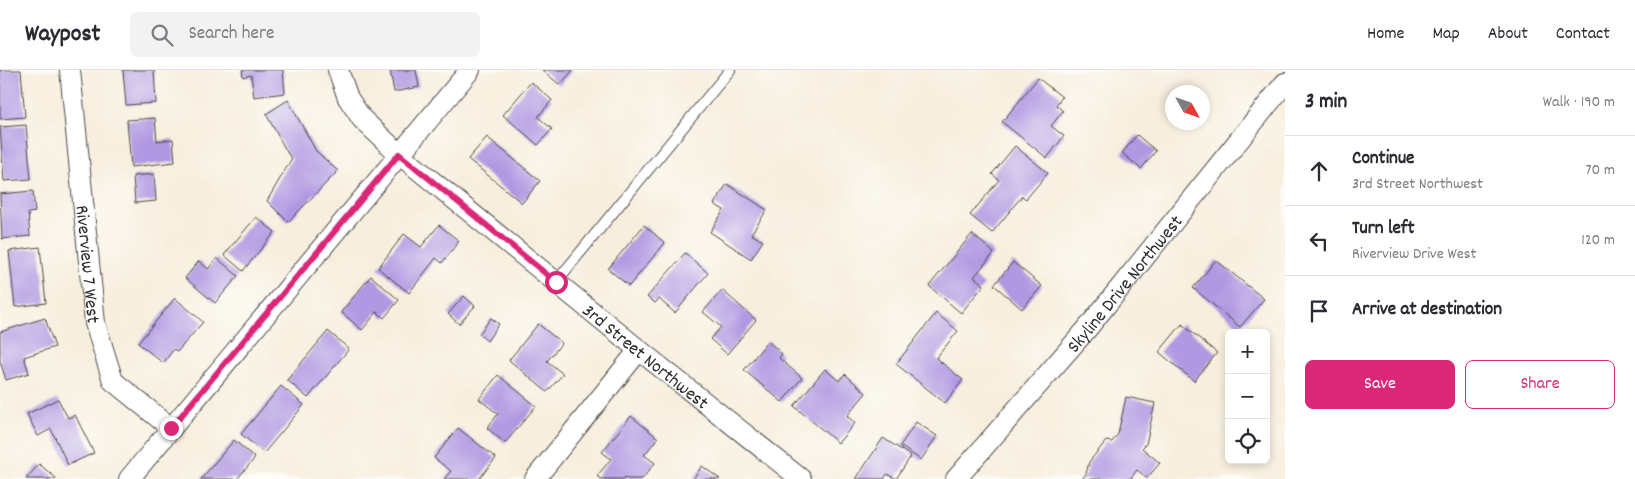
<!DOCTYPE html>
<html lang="en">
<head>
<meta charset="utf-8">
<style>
	body { margin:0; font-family:Dekko,sans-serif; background:#f2f2f3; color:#2b2b33 }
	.controls { position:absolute; right:15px; bottom:15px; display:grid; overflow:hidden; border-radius:8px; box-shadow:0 2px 8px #0003 }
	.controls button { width:45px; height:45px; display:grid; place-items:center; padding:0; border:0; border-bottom:1px solid #e1e1e2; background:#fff; color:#2b2b33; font:25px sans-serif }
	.compass { position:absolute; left:1165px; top:15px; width:45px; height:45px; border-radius:50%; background:#fff; box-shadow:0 2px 8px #0003; rotate:130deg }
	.stop { position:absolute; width:15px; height:15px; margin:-11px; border:4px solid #db2777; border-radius:50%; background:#fff }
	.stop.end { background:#db2777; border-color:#fff; box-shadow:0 1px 5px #0008 }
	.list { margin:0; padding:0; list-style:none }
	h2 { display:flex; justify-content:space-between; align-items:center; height:65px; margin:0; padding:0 20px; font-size:21px }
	h2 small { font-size:16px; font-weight:400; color:#7c7c81 }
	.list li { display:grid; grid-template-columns:32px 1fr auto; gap:15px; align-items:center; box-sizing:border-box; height:70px; padding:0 20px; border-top:1px solid #e1e1e2 }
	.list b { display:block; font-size:19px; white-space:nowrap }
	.list p { margin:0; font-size:16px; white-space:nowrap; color:#7c7c81 }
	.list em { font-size:16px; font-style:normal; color:#7c7c81 }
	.actions { display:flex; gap:10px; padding:15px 20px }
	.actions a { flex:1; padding:11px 0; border:1px solid #db2777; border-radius:8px; text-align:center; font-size:18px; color:#db2777 }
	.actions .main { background:#db2777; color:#fff }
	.icon { flex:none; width:28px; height:28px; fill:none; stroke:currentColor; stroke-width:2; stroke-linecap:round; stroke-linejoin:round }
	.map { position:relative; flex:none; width:1285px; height:409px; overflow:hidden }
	header { display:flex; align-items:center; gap:30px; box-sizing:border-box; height:70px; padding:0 25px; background:#fff; border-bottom:1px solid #e1e1e2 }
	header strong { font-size:24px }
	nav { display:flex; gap:28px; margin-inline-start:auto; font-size:18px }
	.search { width:350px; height:45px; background:#f2f2f3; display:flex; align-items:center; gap:12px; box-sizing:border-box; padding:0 18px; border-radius:8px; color:#7c7c81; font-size:19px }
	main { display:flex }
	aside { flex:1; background:#fff }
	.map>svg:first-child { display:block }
	.building { fill:#b098e2 }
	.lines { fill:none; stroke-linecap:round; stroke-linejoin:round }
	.lane-casing { stroke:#4a4846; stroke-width:12 }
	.street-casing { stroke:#4a4846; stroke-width:22 }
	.lane { stroke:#fff; stroke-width:10 }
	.street { stroke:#fff; stroke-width:20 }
	.route { stroke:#db2777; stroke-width:6 }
	.labels { text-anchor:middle; stroke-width:4; stroke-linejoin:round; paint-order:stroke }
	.street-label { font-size:19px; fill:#2b2b2b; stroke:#fdfcf7 }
</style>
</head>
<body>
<header>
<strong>Waypost</strong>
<div class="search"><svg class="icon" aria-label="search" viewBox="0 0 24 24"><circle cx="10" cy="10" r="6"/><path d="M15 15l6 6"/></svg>Search here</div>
<nav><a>Home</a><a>Map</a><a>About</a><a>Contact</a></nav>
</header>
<main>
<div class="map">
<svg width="1285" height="409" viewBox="0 0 1285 409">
	<rect width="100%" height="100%" fill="#fdfcf7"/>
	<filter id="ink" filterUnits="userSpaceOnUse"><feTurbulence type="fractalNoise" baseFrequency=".02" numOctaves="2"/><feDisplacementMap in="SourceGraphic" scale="10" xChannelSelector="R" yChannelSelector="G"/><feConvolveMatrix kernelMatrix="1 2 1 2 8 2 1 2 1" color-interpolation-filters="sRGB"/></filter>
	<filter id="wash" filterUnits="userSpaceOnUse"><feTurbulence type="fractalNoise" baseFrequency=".0096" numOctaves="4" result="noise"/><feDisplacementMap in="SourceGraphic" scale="20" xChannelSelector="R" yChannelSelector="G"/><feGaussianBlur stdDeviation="1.12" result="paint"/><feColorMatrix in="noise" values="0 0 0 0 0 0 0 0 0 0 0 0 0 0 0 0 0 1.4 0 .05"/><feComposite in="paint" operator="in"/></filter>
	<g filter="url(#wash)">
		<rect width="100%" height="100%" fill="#f7eedd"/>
		<g id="blocks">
			<path class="building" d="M0 0H21L25 47 0 49Z
				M123 0H154L156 33 126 35Z
				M242 0H283L285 23 254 27 251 5 243 7Z
				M390 0H416L419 17 394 22Z
				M542 0H573L560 15Z
				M1038 8 1062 27 1056 35 1063 41 1051 56 1064 66 1047 88 1002 52Z
				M531 12 552 30 538 47 552 59 538 75 503 45Z
				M288 30 316 81 338 101 288 152 267 131 292 88 288 84 266 44Z
				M155 48 157 71 173 69 175 92 131 97 127 50Z
				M26 55 31 109 4 111 0 57Z
				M1137 65 1156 81 1141 99 1122 83Z
				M487 67 540 111 522 133 468 89Z
				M1015 76 1048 103 1026 129 1022 126 992 163 970 145 999 110 992 104Z
				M154 104 156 131 135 133 133 106Z
				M727 114 767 140 751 164 763 171 751 189 710 162 724 140 714 134Z
				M33 121 35 142 28 143 30 166 2 169 0 124Z
				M256 147 275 162 243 201 224 185Z
				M439 155 459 171 442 193 436 188 409 223 378 198 404 164 421 177Z
				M644 155 665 173 629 216 608 199Z
				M972 164 994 183 974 207 984 215 961 243 929 216Z
				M40 177 46 233 15 237 9 181Z
				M685 183 708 203 675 243 659 229 655 233 647 227Z
				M217 188 238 206 215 233 185 208 199 191 208 199Z
				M1216 190 1264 229 1240 257 1193 218Z
				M1013 192 1042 216 1022 239 994 215Z
				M371 206 399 230 384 248 377 242 362 260 341 242Z
				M722 220 756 250 727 284 710 269 721 257 703 242Z
				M464 226 475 236 459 254 448 244Z
				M175 228 203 252 177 282 174 279 163 293 138 273Z
				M936 243 958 261 936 288 963 310 945 333 896 294Z
				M45 248 55 277 24 287 29 303 6 310 0 291V262Z
				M491 248 499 254 487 271 479 264Z
				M538 254 562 273 547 291 563 304 547 322 509 290Z
				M1182 254 1217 283 1194 311 1159 282Z
				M328 261 349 279 308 328 287 310Z
				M768 271 782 284 779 288 802 308 782 332 744 300Z
				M825 299 839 311 845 304 866 323 847 346 855 353 838 373 794 336Z
				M498 305 536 336 505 373 487 358 498 344 479 329Z
				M281 316 304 335 264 383 241 364Z
				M1126 327 1155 333 1146 374 1142 378 1160 393 1147 408 1137 400 1130 409H1082L1086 404 1089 392 1106 371 1112 372 1118 364Z
				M58 329 68 348 75 345 94 383 68 395 51 359 38 366 27 344Z
				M631 346 658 368 644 385 655 393 642 409H628L625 407 624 409H601L597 406 611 389 602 382Z
				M916 352 937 366 921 390 900 376Z
				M458 358 496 388 479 409H444L451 401 434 388Z
				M883 368 911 386 896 409 887 404 884 409H856Z
				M234 370 255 388 237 409H201Z
				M39 394 57 409H26Z
				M702 396 720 409H693Z"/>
		</g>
	</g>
	<g filter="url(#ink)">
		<use href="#blocks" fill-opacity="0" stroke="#4a4846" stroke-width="1"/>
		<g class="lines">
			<g class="lane-casing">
				<path id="lane" d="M556 212 730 0"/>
			</g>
			<g class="street-casing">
				<g id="street">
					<path id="s1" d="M70 0 95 253 113 311 171 358"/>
					<path id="s2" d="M338 0 348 28 362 49 399 84 639 280 801 409"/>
					<path d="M129 409 470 0"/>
					<path d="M535 409 639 280"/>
					<path id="s3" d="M956 409 1086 260 1285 13"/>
				</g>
			</g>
			<use href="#lane" class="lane"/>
			<use href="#street" class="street"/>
		</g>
	</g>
	<g class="lines" filter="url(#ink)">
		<path class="route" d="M171 358 399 84 556 212"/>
	</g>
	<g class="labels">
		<g class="street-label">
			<text dy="7" stroke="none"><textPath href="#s1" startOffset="195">Riverview 7 West</textPath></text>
			<text dy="7" stroke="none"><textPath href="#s3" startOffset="258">Skyline Drive Northwest</textPath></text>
			<text dy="7" stroke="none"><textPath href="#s2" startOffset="425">3rd Street Northwest</textPath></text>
		</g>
	</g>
</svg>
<div class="controls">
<button>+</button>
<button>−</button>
<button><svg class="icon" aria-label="locate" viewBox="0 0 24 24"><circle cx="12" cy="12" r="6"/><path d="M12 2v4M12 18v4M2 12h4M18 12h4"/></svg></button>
</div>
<svg class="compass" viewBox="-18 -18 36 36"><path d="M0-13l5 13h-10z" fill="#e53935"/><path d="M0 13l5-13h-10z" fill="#7c7c81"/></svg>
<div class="stop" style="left:556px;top:212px"></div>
<div class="stop end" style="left:171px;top:358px"></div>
</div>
<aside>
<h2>3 min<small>Walk · 190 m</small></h2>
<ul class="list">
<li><svg class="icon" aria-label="ahead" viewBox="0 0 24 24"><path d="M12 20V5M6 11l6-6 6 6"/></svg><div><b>Continue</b><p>3rd Street Northwest</p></div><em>70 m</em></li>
<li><svg class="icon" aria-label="left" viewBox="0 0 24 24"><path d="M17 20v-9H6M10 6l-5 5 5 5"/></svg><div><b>Turn left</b><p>Riverview Drive West</p></div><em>120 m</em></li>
<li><svg class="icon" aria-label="arrive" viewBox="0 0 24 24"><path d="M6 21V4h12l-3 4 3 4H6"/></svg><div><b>Arrive at destination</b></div></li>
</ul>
<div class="actions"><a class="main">Save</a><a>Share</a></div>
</aside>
</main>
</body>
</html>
